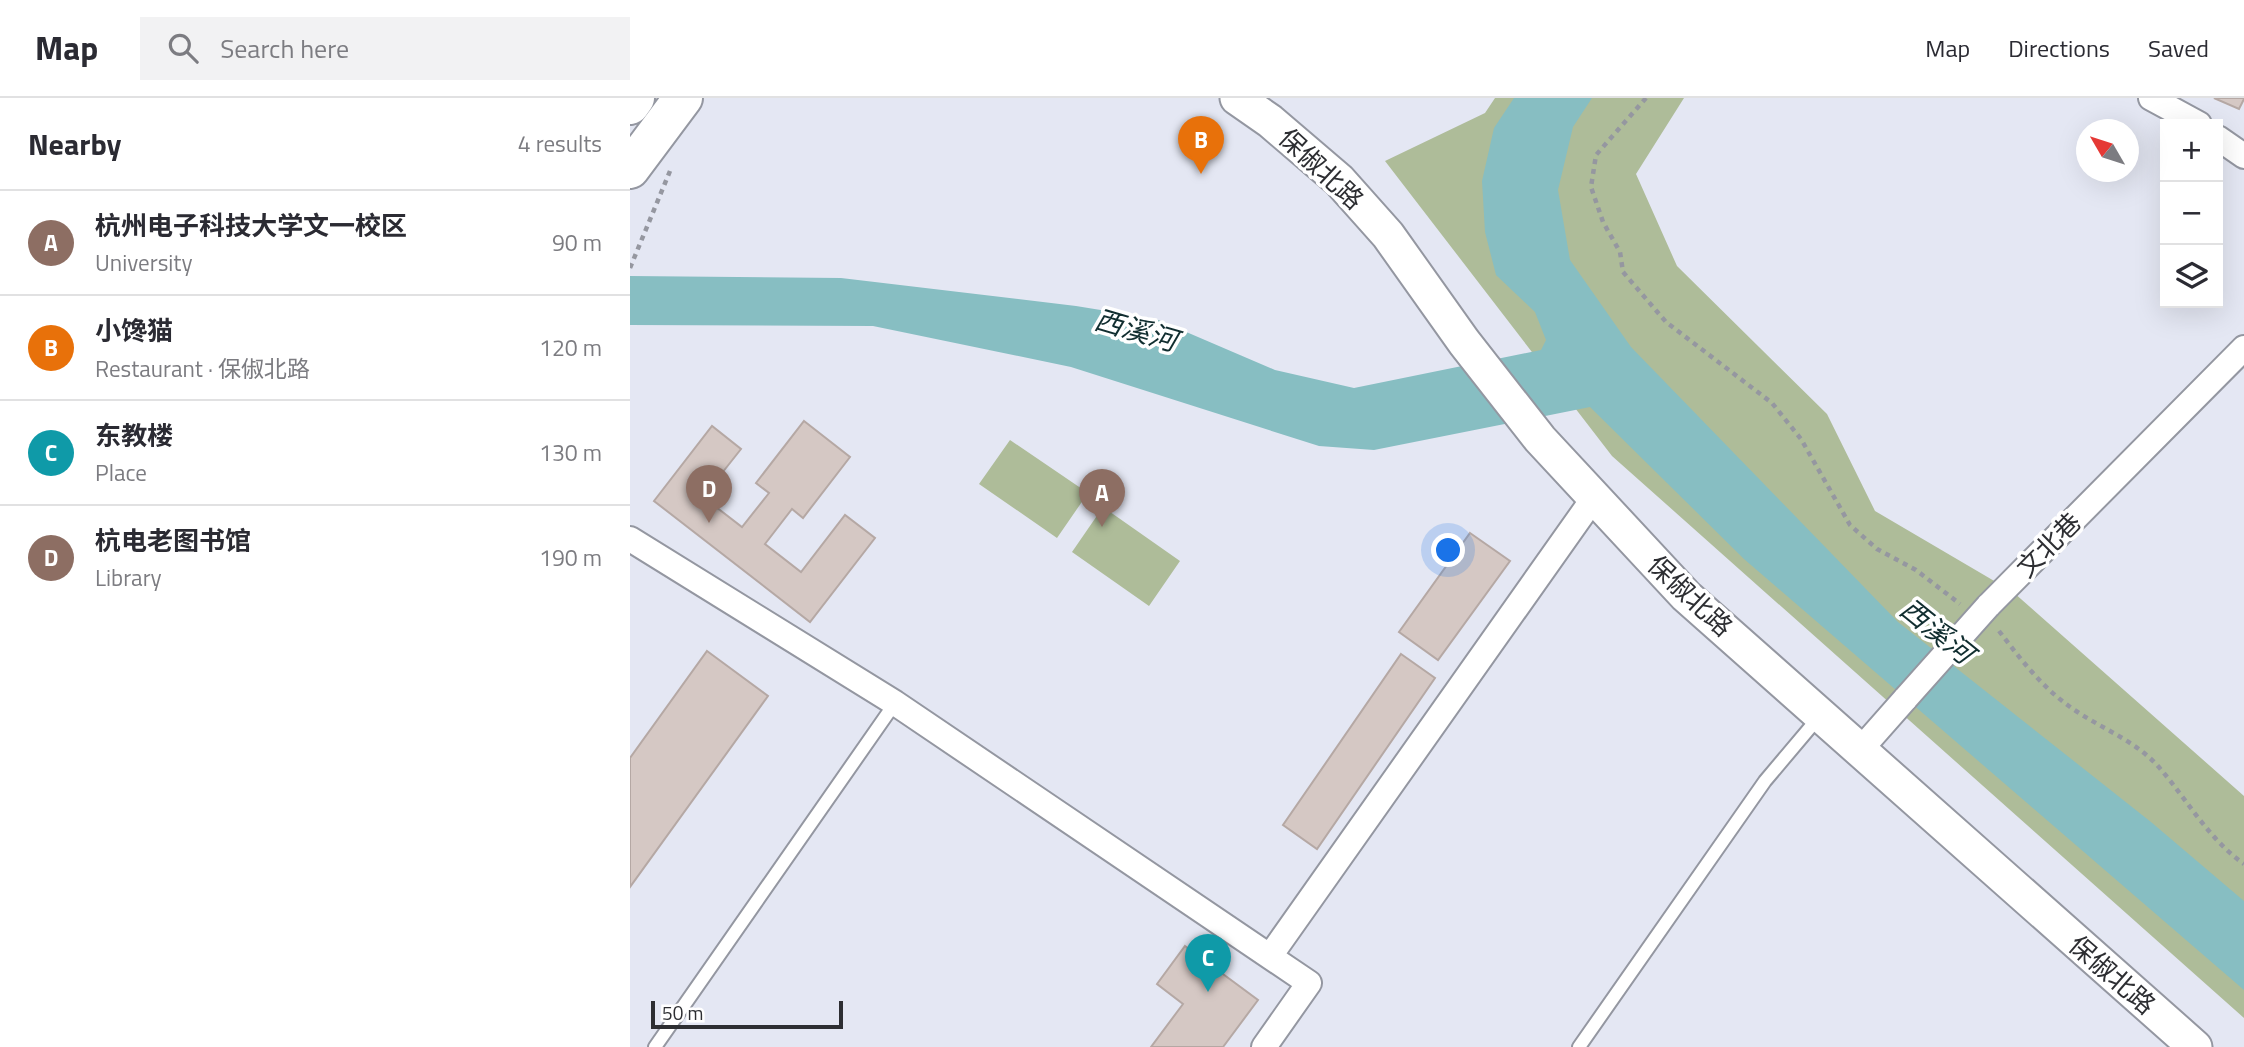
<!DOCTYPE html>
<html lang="en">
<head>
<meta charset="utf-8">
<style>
	body { margin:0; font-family:"Titillium Web","Noto Sans SC",sans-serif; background:#f2f2f3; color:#2b2b33 }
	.controls { position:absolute; right:21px; top:21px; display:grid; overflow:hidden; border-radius:0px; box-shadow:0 7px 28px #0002 }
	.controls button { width:63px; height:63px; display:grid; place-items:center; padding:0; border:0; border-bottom:2px solid #e1e1e2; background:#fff; color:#2b2b33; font:35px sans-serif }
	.compass { position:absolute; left:1446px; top:21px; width:63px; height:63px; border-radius:50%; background:#fff; box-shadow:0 7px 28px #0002; rotate:309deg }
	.scale { position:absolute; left:21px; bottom:18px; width:192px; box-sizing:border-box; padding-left:7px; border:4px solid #2d2e32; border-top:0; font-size:19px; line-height:24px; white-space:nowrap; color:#2d2e32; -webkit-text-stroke:5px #fff; paint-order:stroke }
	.you { position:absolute; left:819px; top:453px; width:24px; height:24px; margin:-18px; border:5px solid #fff; border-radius:50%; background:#1a73e8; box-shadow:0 0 0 10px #1a73e833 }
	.badge { display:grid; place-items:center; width:46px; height:46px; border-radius:50%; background:#0b8043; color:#fff; font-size:23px; font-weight:700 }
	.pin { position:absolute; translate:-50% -58px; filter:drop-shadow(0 2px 4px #0008) }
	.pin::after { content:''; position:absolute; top:37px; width:24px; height:21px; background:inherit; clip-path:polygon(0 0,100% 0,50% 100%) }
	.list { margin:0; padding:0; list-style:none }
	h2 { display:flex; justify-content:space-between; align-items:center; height:91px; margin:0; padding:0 28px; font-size:30px }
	h2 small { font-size:23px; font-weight:400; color:#7c7c81 }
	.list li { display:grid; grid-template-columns:46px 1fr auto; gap:21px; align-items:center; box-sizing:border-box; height:105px; padding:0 28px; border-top:2px solid #e1e1e2 }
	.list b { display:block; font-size:26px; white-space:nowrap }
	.list p { margin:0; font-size:23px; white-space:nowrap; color:#7c7c81 }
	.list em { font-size:23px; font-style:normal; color:#7c7c81 }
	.icon { flex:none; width:38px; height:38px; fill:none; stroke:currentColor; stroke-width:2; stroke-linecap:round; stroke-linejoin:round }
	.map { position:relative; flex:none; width:1614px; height:949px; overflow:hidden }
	header { display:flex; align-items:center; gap:42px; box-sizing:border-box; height:98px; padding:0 35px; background:#fff; border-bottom:2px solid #e1e1e2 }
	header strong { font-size:33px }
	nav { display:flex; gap:38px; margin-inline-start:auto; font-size:24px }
	.search { width:490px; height:63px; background:#f2f2f3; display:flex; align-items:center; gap:18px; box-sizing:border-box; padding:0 24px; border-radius:0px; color:#7c7c81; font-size:26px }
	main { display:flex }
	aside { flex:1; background:#fff }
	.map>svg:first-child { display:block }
	.green { fill:#aebc99 }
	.water { fill:#87bec2 }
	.building { fill:#d5c8c4; stroke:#b5a8a4; stroke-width:2 }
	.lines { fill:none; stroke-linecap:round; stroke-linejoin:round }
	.lane-casing { stroke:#9497a1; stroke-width:16 }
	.street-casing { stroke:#9497a1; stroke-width:28 }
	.secondary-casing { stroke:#9497a1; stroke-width:37 }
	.highway-casing { stroke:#9497a1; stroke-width:42 }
	.path { stroke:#9597a0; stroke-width:4.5; stroke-dasharray:5 5; stroke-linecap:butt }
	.lane { stroke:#fff; stroke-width:12 }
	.street { stroke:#fff; stroke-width:24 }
	.secondary { stroke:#fff; stroke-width:33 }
	.highway { stroke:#fff; stroke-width:38 }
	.street-bridge-casing { stroke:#9497a1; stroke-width:28; stroke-linecap:butt }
	.street-bridge { stroke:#fff; stroke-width:24 }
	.labels { text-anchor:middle; stroke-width:7; stroke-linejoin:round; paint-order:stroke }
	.street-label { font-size:26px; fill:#2d2e32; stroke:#fff }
	.water-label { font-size:28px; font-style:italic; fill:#112e30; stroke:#fff }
</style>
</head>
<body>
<header>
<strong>Map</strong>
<div class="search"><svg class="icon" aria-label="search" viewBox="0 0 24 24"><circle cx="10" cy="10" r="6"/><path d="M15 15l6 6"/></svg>Search here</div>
<nav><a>Map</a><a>Directions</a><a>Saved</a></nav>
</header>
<main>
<aside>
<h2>Nearby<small>4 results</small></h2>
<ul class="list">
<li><span class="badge" style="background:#8d6e63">A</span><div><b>杭州电子科技大学文一校区</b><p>University</p></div><em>90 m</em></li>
<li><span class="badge" style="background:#e8710a">B</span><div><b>小馋猫</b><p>Restaurant · 保俶北路</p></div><em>120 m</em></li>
<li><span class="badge" style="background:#0f9aa8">C</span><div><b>东教楼</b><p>Place</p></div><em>130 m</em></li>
<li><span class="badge" style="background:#8d6e63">D</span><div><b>杭电老图书馆</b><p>Library</p></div><em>190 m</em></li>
</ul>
</aside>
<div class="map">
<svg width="1614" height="949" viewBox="0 0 1614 949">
	<rect width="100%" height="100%" fill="#e4e7f3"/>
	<path class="green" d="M865 0H1054L1006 76 1047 168 1197 316 1245 413 1383 494 1614 698V920L982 358 755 63 855 15Z
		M380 342 458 395 427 440 349 386Z
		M473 409 550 463 519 508 442 454Z"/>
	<path class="water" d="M884 0H962L943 29 928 92 940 162 1001 249 1268 524 1521 724 1614 803V892L1114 461 960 309 744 352 689 348 441 269 243 228 0 227V178L211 180 446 208 526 221 645 272 724 290 911 252 916 242 905 214 866 177 855 134 852 83 864 30Z"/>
	<path class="building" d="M1584 0H1614V1L1609 11Z
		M174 323 220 359 173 420 162 411 135 446 171 474 215 417 245 440 180 524 24 403 82 328 111 351 73 399 112 429 139 395 126 385Z
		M840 435 880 463 808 562 769 534Z
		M77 553 138 598 0 789V660Z
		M771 556 805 580 687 751 653 727Z
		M555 848 628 902 593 949H521L553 906 527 886Z"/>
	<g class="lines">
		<g class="lane-casing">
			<path id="lane" d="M25 949 265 605
				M949 949 1135 683 1189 619"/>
		</g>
		<g class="street-casing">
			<path id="street" d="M1521 0 1569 26
				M1588 40 1614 58
				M0 441 265 605 679 885 634 949
				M1358 508 1614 250
				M1231 651 1276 600
				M640 858 963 401"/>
		</g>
		<g class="secondary-casing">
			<path id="secondary" d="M607 0 640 23 709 82 758 137 834 244 910 341 1056 498 1565 949"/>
		</g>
		<g class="highway-casing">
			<path id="highway" d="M0 7 5 0
				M0 71 53 0"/>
		</g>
		<path class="path" d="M1016 0 966 57 961 89 973 124 990 154 993 174 1036 224 1142 305 1171 341 1220 427 1247 451 1286 472 1330 506
			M0 170 40 73
			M1369 533C1392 563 1414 592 1446 613 1473 631 1503 642 1526 666 1556 699 1577 740 1614 766"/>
		<use href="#lane" class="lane"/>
		<use href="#street" class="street"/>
		<use href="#secondary" class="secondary"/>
		<use href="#highway" class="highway"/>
		<g class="street-bridge-casing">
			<path id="street-bridge" d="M1276 600 1358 508"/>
		</g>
		<use href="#street-bridge" class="street-bridge"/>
	</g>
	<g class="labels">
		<g class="street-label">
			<text transform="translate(691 71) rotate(43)" y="9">保俶北路</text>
			<text transform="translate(1419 447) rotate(-45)" y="9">文北巷</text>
			<text transform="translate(1060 498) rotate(43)" y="9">保俶北路</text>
			<text transform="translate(1482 877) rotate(41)" y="9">保俶北路</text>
		</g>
		<g class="water-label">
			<text transform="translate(506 232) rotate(16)" y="10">西溪河</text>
			<text transform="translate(1307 533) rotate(39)" y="10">西溪河</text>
		</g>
	</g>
</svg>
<div class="controls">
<button>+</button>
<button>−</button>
<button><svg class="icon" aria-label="layers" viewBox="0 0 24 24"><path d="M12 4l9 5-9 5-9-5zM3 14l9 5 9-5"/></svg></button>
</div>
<svg class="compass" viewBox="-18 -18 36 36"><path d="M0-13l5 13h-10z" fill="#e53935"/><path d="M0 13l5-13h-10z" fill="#7c7c81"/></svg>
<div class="scale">50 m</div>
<div class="you"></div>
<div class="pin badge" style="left:472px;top:429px;background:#8d6e63">A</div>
<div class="pin badge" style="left:571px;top:76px;background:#e8710a">B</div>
<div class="pin badge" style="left:578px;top:894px;background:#0f9aa8">C</div>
<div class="pin badge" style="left:79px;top:425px;background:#8d6e63">D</div>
</div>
</main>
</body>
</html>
